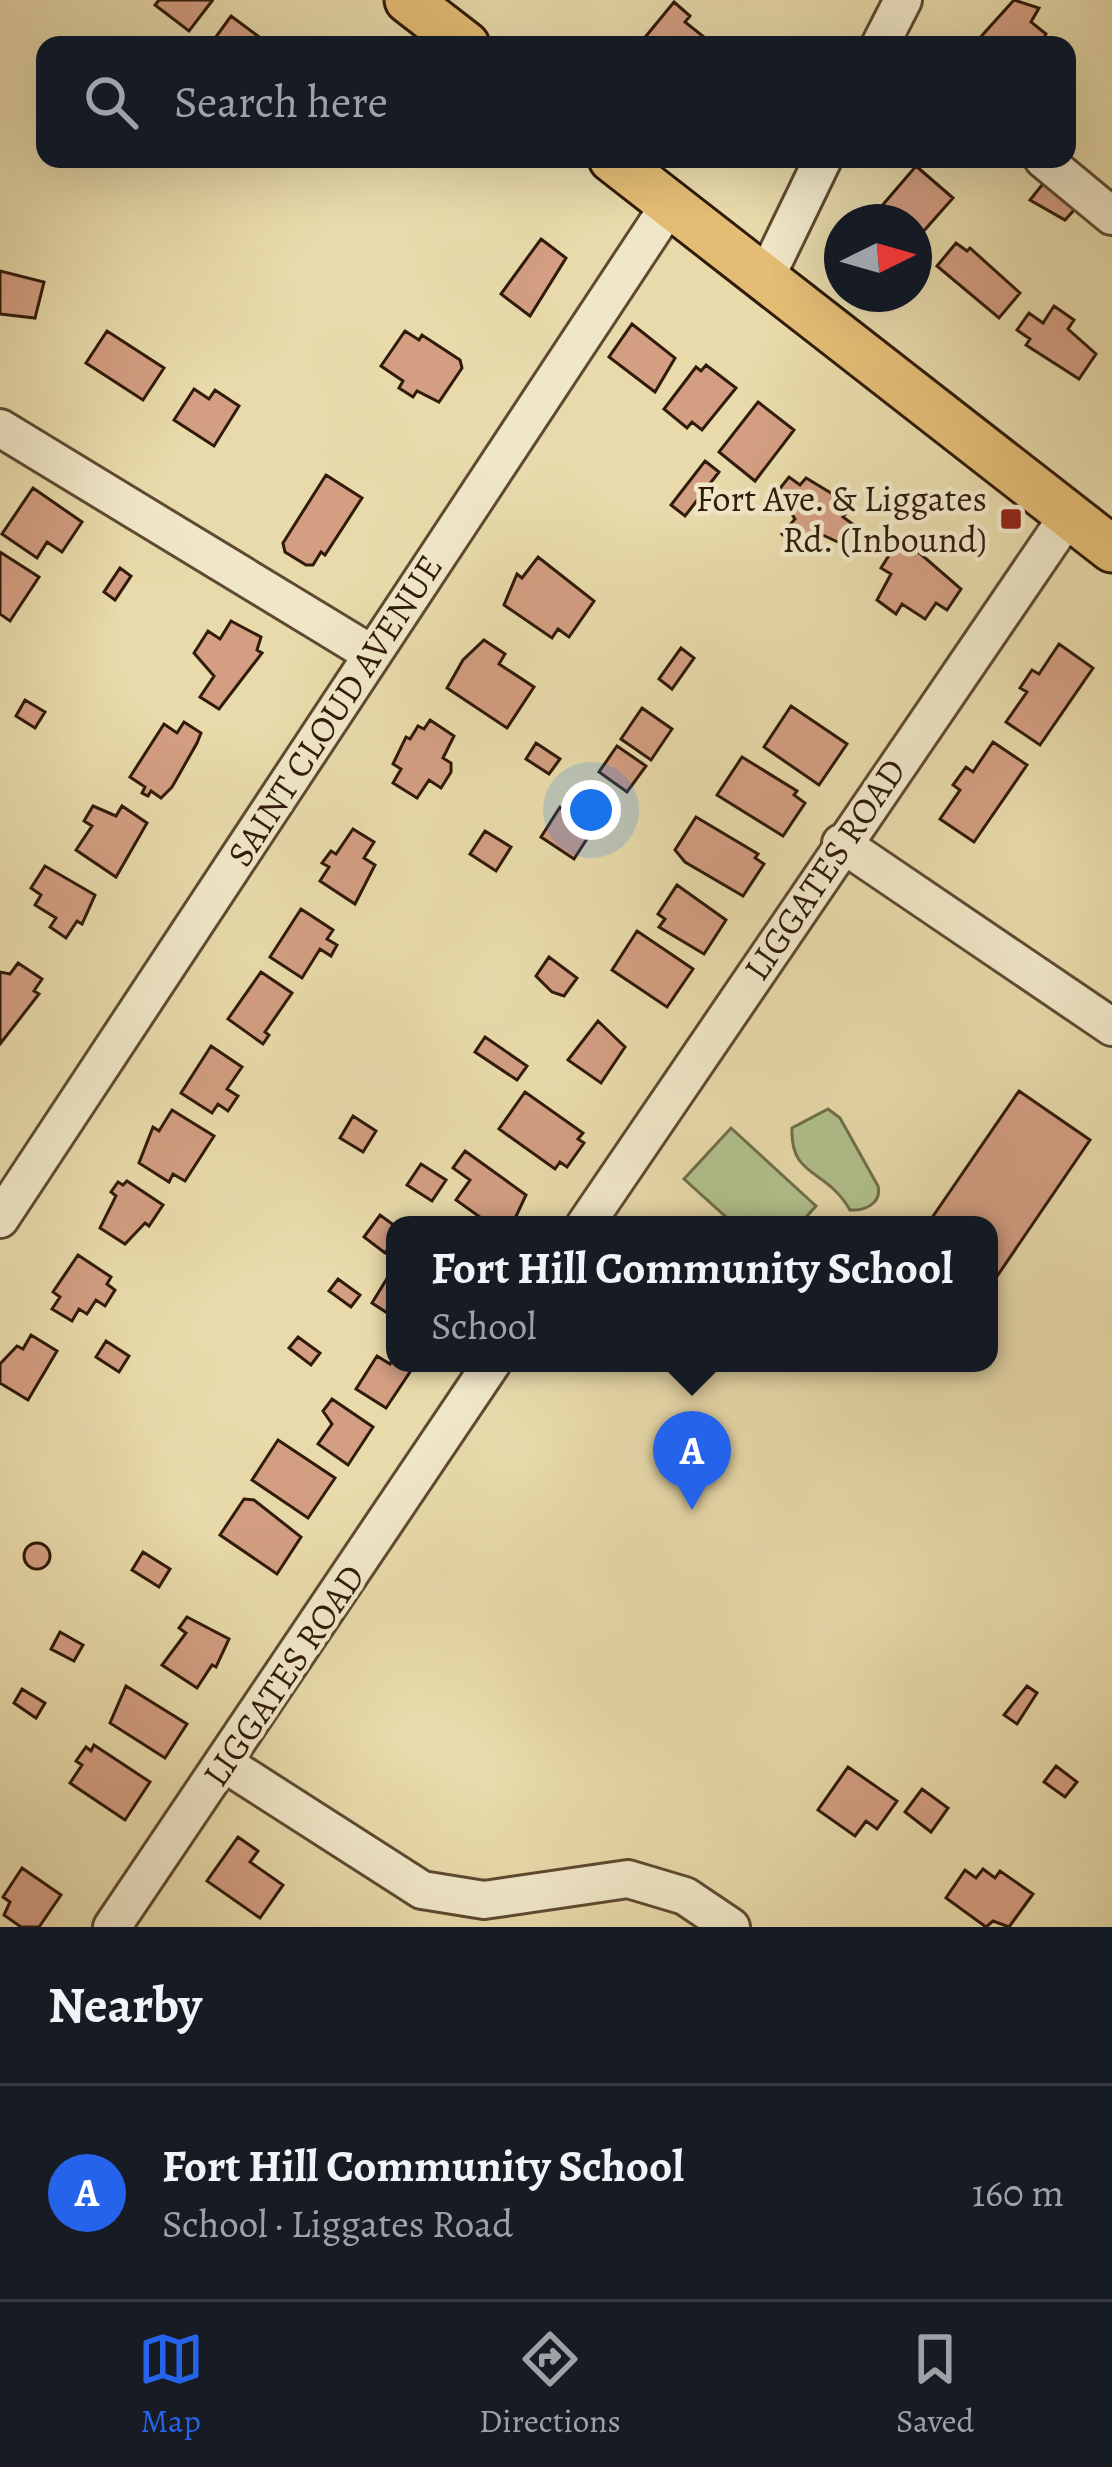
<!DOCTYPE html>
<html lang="en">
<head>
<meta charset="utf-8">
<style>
	body { margin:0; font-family:Alegreya,serif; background:#20242c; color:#f1f3f6 }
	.compass { position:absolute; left:824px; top:204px; width:108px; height:108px; border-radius:50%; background:#171b24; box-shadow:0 12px 48px #0002; rotate:85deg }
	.you { position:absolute; left:591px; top:810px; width:42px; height:42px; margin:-30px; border:9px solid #fff; border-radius:50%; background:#1a73e8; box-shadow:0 0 0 18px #1a73e833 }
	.badge { display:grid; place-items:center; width:78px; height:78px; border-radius:50%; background:#2563eb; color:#fff; font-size:39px; font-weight:700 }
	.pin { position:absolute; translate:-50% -99px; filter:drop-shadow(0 3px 6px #0008) }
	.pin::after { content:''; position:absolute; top:63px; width:42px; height:36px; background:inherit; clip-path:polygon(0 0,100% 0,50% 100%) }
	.popup { position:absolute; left:386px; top:1216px; width:612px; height:156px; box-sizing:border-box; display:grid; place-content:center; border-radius:24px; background:#171b24; filter:drop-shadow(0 3px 9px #0005); font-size:39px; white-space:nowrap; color:#9ea1a6 }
	.popup b { font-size:45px; color:#f1f3f6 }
	.popup::after { content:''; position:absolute; left:50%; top:100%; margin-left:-24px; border:24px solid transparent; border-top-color:#171b24 }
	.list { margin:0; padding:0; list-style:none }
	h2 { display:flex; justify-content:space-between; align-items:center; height:156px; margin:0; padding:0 48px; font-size:51px }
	h2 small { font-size:39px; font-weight:400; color:#9ea1a6 }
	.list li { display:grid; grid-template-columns:78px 1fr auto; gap:36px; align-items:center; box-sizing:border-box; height:216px; padding:0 48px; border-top:3px solid #363941 }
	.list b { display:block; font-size:45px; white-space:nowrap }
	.list p { margin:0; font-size:39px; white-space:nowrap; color:#9ea1a6 }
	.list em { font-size:39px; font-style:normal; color:#9ea1a6 }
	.icon { flex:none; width:66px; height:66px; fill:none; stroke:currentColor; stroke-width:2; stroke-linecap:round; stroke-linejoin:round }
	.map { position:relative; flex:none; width:1112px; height:1927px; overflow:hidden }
	.search { position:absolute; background:#171b24; box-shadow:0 12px 48px #0002; left:36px; right:36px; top:36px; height:132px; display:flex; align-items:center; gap:30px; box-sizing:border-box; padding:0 42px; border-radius:24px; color:#9ea1a6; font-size:45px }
	.sheet { height:372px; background:#171b24 }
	nav { display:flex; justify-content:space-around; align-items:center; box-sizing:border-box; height:168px; border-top:3px solid #363941; background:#171b24; font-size:33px; color:#9ea1a6 }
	nav a { display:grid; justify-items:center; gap:6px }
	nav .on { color:#2563eb }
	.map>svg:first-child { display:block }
	.green { fill:#b1c18c; stroke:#706e4a; stroke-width:3 }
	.building { fill:#d39e82; stroke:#301a09; stroke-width:3 }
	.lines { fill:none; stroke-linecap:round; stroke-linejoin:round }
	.minor-casing { stroke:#5e4a31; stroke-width:42 }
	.major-casing { stroke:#301a09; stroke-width:51 }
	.minor { stroke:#f0e7c8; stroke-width:36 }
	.major { stroke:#e4bd75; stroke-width:45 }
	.poi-dot { fill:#8f2418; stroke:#f0e7c8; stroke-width:4.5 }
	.labels { text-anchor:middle; stroke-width:9; stroke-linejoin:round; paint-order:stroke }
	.poi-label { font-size:36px; fill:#301a09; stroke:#f0e7c8; text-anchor:end }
	.street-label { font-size:36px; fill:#301a09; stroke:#f0e7c8 }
</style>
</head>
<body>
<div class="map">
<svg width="1112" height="1927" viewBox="0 0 1112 1927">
	<rect width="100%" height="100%" fill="#e8daaa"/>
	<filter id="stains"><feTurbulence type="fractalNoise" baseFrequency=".00167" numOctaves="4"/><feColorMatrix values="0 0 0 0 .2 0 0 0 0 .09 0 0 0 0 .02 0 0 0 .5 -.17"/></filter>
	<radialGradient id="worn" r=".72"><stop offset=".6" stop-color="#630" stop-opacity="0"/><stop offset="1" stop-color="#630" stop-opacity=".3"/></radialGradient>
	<path class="green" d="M828 1109 840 1118 878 1186C882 1204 864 1211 850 1210 826 1168 790 1178 792 1128Z
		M731 1128 816 1206 799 1225H735L684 1179Z"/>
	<path class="building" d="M159 0H210L212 1 189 31 155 5Z
		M1014 0 1039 8 1031 22 1046 34 1040 45 977 41Z
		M674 2 690 16 685 22 714 45 642 41Z
		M231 16 262 39 270 45H210Z
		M916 166 953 198 914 242V222H868Z
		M1049 176 1072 194 1065 202 1075 209 1065 220 1030 200Z
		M541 239 566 258 530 316 501 294Z
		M956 243 967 251 970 248 1020 293 999 318 937 266Z
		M0 271 44 282 35 318 0 314Z
		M1054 306 1074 320 1068 329 1096 354 1079 379 1026 345 1030 339 1017 330 1029 313 1043 323Z
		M632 324 675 358 655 392 609 357Z
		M107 331 164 368 143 400 86 363Z
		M405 331 419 340 422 335 460 360 462 368 439 402 417 391 413 397 399 388 403 381 381 366Z
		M706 365 736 388 702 430 692 422 687 428 664 409 696 367 701 371Z
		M194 389 209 399 215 390 239 406 214 446 174 420Z
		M758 402 794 430 755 481 719 452Z
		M705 461 719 472 685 516 671 505Z
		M326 475 362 498 325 555 321 552 313 565H306L285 552 283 543Z
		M789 477 800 485 806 478 836 496 832 500 847 512 843 517 854 525 840 543 814 531 799 549 782 534 795 519 777 492Z
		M33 488 82 522 62 552 47 542 37 558 2 534Z
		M895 546 905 553 916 550 961 589 947 610 936 603 925 619 902 604 896 614 877 600 891 574 881 568Z
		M0 552 39 577 10 621 0 614Z
		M538 557 594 601 569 637 558 629 552 638 504 605 517 574 522 578Z
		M120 568 131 576 115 600 104 592Z
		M231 621 261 637 257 650 262 653 219 709 200 697 214 676 194 653 208 631 220 639Z
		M484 640 505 654 499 664 534 687 507 728 447 688 463 660Z
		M1059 644 1093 668 1040 745 1006 722 1027 692 1020 688 1032 670 1039 674Z
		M681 648 694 658 672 689 659 679Z
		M25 700 45 712 35 728 16 716Z
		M791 706 847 744 819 785 764 747Z
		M642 708 672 729 651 760 621 739Z
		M430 720 454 736 443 758 451 763V772L441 788 429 780 417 798 393 783 401 769 393 764 406 737 410 739 418 726 424 729Z
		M184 722 201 733 197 743 172 787 161 798 151 791 148 796 142 793 145 787 130 777 164 724 177 733Z
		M993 742 1027 765 974 842 940 819 960 790 953 785 966 767 973 772Z
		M536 743 560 759 549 774 526 759Z
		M617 746 646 766 627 792 599 772Z
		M742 757 797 791 794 795 805 803 783 836 717 795Z
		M93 806 116 816 122 806 147 823 116 877 76 850 92 826 84 821Z
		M560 807 594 828 574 859 541 837Z
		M696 817 758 854 755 858 764 864 743 896 685 862 675 850Z
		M353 829 374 842 364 858 375 865 355 904 320 881 329 867 322 863 331 851 336 854Z
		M485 831 511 847 496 871 470 854Z
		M45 866 95 895 82 924 77 921 66 938 50 927 56 918 35 905 41 895 31 888Z
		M677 885 726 920 704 954 659 927 665 919 658 914Z
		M301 909 333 930 327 939 337 945 331 956 320 949 302 978 270 957Z
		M637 931 693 969 667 1007 612 970Z
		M549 957 577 978 564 996 552 992 536 976Z
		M18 963 42 979 34 991 39 994 0 1044V972L10 974Z
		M261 972 292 993 265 1032 269 1035 263 1044 228 1019Z
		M598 1021 625 1047 601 1083 568 1060Z
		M485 1037 527 1066 517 1080 475 1052Z
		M211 1046 242 1067 227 1089 238 1096 228 1111 218 1104 212 1113 181 1093Z
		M1019 1091 1090 1140 989 1288V1225H927Z
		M525 1092 583 1133 578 1139 584 1143 567 1167 560 1162 555 1169 499 1129Z
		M172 1110 214 1136 185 1181 173 1174 169 1182 139 1163 153 1127 159 1131Z
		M353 1116 376 1131 363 1152 340 1138Z
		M465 1151 526 1195 512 1225H491L456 1200 470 1180 453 1168Z
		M421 1164 446 1180 432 1201 407 1185Z
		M127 1181 163 1205 149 1226 145 1223 125 1244 100 1228 116 1196 111 1192 118 1182 123 1185Z
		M380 1215 395 1226V1240L385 1253 364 1237Z
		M78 1255 111 1277 107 1284 115 1290 105 1306 96 1300 87 1314 79 1309 72 1321 52 1309 60 1297 53 1292Z
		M391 1272 395 1275V1318L372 1303Z
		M338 1279 360 1295 351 1307 329 1291Z
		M31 1335 57 1351 28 1400 0 1383V1364L17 1346 23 1349Z
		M298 1337 320 1353 311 1365 289 1348Z
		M106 1341 129 1356 119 1372 96 1357Z
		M377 1356 390 1364 394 1357 395 1363 412 1369 386 1408 356 1389Z
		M332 1399 373 1427 348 1465 318 1444 332 1424 323 1411Z
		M278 1440 335 1478 308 1518 252 1480Z
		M244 1499 254 1500 301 1537 277 1574 220 1535Z
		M24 1556a13 13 0 1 1 26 0a13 13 0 1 1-26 0Z
		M143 1552 170 1569 159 1587 132 1570Z
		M187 1617 229 1639 216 1667 212 1665 197 1688 162 1665 186 1633 179 1628Z
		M60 1632 83 1645 74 1661 51 1649Z
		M126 1686 187 1724 165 1758 110 1723Z
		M1027 1686 1037 1693 1017 1724 1004 1715Z
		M22 1689 45 1703 36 1718 14 1703Z
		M94 1745 150 1782 125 1820 70 1783 82 1765 76 1761 86 1747 91 1751Z
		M1056 1766 1077 1782 1065 1797 1044 1782Z
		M848 1767 897 1801 877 1829 866 1821 855 1836 818 1810Z
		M922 1789 948 1808 931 1832 905 1812Z
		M238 1837 258 1851 250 1862 283 1885 260 1918 207 1881Z
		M22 1868 61 1895 39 1927H21L4 1915 10 1902 3 1897Z
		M983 1869 995 1878 1000 1871 1033 1894 1009 1927 993 1921 986 1927 946 1898 965 1870 976 1878Z"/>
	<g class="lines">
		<g class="minor-casing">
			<path id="minor" d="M880 45 903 0
				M1043 159 1112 216
				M767 275 823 159
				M0 428 370 653
				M841 843 1112 1027
				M0 1219 670 204
				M585 1225 1068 516
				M224 1763 422 1890 484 1900 628 1879 685 1896 731 1927
				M112 1927 492 1363"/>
		</g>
		<g class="major-casing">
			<path id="major" d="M408 0 466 45
				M612 159 1112 549"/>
		</g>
		<use href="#minor" class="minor"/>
		<use href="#major" class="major"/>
	</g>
	<rect class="poi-dot" x="999" y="507" width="24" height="24" rx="6"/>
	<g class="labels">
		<g class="poi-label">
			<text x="987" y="511">Fort Ave. &amp; Liggates<tspan x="987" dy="41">Rd. (Inbound)</tspan></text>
		</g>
		<g class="street-label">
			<text transform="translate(334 710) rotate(-57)" y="13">SAINT CLOUD AVENUE</text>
			<text transform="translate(824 869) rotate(-56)" y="13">LIGGATES ROAD</text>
			<text transform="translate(283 1675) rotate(-56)" y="13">LIGGATES ROAD</text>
		</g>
	</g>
	<rect width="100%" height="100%" filter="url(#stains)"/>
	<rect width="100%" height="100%" fill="url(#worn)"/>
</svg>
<svg class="compass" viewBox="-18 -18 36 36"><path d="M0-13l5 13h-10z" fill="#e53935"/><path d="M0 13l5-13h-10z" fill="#9ea1a6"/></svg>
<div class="you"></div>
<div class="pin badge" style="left:692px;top:1510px">A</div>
<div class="popup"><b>Fort Hill Community School</b>School</div>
<div class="search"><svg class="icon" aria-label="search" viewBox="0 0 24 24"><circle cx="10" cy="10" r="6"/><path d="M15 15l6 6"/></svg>Search here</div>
</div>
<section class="sheet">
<h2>Nearby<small></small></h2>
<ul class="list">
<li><span class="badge">A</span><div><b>Fort Hill Community School</b><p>School · Liggates Road</p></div><em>160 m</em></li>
</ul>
</section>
<nav>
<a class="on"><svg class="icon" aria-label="map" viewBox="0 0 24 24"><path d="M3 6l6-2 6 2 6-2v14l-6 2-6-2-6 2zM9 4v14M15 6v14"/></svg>Map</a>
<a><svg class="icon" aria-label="directions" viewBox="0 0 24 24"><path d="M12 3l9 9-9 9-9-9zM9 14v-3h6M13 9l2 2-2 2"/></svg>Directions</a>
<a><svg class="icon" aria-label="saved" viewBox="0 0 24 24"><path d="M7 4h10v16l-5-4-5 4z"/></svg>Saved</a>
</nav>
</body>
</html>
